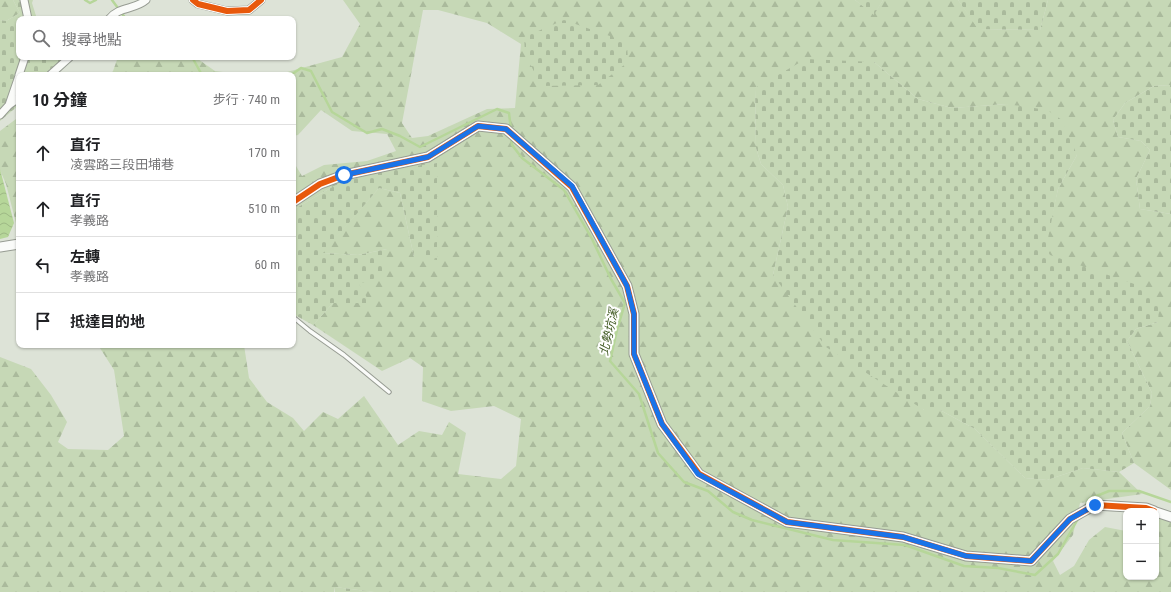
<!DOCTYPE html>
<html lang="zh-TW">
<head>
<meta charset="utf-8">
<style>
	body { margin:0; font-family:"Roboto Condensed","Noto Sans TC",sans-serif; background:#f2f2f2; color:#202124 }
	.controls { position:absolute; right:12px; bottom:12px; display:grid; overflow:hidden; border-radius:8px; box-shadow:0 1px 3px #0004 }
	.controls button { width:36px; height:36px; display:grid; place-items:center; padding:0; border:0; border-bottom:1px solid #e0e0e0; background:#fff; color:#202124; font:20px sans-serif }
	.stop { position:absolute; width:12px; height:12px; margin:-9px; border:3px solid #1a73e8; border-radius:50%; background:#fff }
	.stop.end { background:#1a73e8; border-color:#fff; box-shadow:0 1px 4px #0008 }
	.list { margin:0; padding:0; list-style:none }
	h2 { display:flex; justify-content:space-between; align-items:center; height:52px; margin:0; padding:0 16px; font-size:17px }
	h2 small { font-size:13px; font-weight:400; color:#757577 }
	.list li { display:grid; grid-template-columns:26px 1fr auto; gap:12px; align-items:center; box-sizing:border-box; height:56px; padding:0 16px; border-top:1px solid #e0e0e0 }
	.list b { display:block; font-size:15px; white-space:nowrap }
	.list p { margin:0; font-size:13px; white-space:nowrap; color:#757577 }
	.list em { font-size:13px; font-style:normal; color:#757577 }
	.icon { flex:none; width:22px; height:22px; fill:none; stroke:currentColor; stroke-width:2; stroke-linecap:round; stroke-linejoin:round }
	.map { position:relative; flex:none; width:1171px; height:592px; overflow:hidden }
	.search { position:absolute; background:#fff; box-shadow:0 1px 3px #0004; left:16px; top:16px; width:280px; height:44px; display:flex; align-items:center; gap:10px; box-sizing:border-box; padding:0 14px; border-radius:8px; color:#757577; font-size:15px }
	.panel { position:absolute; background:#fff; box-shadow:0 1px 3px #0004; left:16px; top:72px; width:280px; height:276px; border-radius:8px }
	.map>svg:first-child { display:block }
	.forest { fill:url(#forest-firs); fill-rule:evenodd }
	.cemetery { fill:url(#cemetery-stones) }
	.water { fill:url(#water-waves) }
	.lines { fill:none; stroke-linecap:round; stroke-linejoin:round }
	.stream { stroke:#b6d699; stroke-width:2.5 }
	.service-casing { stroke:#979c93; stroke-width:5.5 }
	.minor-casing { stroke:#979c93; stroke-width:9 }
	.tertiary-casing { stroke:#979c93; stroke-width:11 }
	.service { stroke:#fafbf9; stroke-width:3.5 }
	.minor { stroke:#fafbf9; stroke-width:7 }
	.tertiary { stroke:#fafbf9; stroke-width:9 }
	.cycleway-casing { stroke:#fff; stroke-width:8 }
	.cycleway { stroke:#e8590c; stroke-width:6 }
	.route { stroke:#1a73e8; stroke-width:5 }
	.labels { text-anchor:middle; stroke-width:4; stroke-linejoin:round; paint-order:stroke }
	.water-label { font-size:12px; font-style:italic; fill:#3d571f; stroke:#fff }
</style>
</head>
<body>
<div class="map">
<svg width="1171" height="592" viewBox="0 0 1171 592">
	<defs>
		<pattern id="forest-firs" width="22" height="20" patternUnits="userSpaceOnUse"><rect width="22" height="20" fill="#c6d8b6"/><path d="M5 1l3.5 6h-7zM16 11l3.5 6h-7z" fill="#aaba9c"/></pattern>
		<pattern id="cemetery-stones" width="16" height="16" patternUnits="userSpaceOnUse"><rect width="16" height="16" fill="#c6d8b6"/><path d="M2 7V4a2 2 0 0 1 4 0v3zM10 15v-3a2 2 0 0 1 4 0v3z" fill="#aaba9c"/></pattern>
		<pattern id="water-waves" width="16" height="10" patternUnits="userSpaceOnUse"><rect width="16" height="10" fill="#b6d699"/><path d="M0 5q4-4 8 0t8 0" fill="none" stroke="#9db884"/></pattern>
	</defs>
	<rect width="100%" height="100%" fill="#dde3d7"/>
	<path class="forest" d="M0 0H13L20 13 6 21 0 20Z
		M343 0H855L874 14 883 0H958L979 29 1040 30 1048 0H1171V85L1154 86 1125 103 1113 120 1118 137 1141 141 1150 150 1136 179 1140 209 1171 214V490L1134 463 1122 433 1150 406 1152 393 1127 341 1136 329 1158 322 1049 255 1045 247 1058 189 1077 155 1007 104 952 108 918 99 874 62 755 88 756 148 761 164 783 185 788 207 773 275 924 410H940L975 429 1025 478 1047 480 1083 468 1119 472 1142 494 1080 503 1073 535 1053 561 1060 575 1074 566 1089 540 1105 527 1126 531V577H1156V514L1171 517V592H374L335 587 334 592H0V357L31 369 51 395 67 422 58 442 68 449 108 450 124 436 114 370 98 345H244L249 378 267 402 293 418 304 431 323 412 338 419 364 396 398 445 419 431 442 435 449 422 466 433 458 474 501 479 516 466 521 419 494 406 451 411 422 401 423 367 410 358 382 371 313 325 333 303 358 284 387 249 358 255 322 253 379 188 400 193 414 257 437 163 334 186 293 210V166H296L302 176 324 165 367 161 396 151 387 134 352 131 321 110 298 135 293 136V75H276L342 57 360 24ZM423 10H438L487 23 521 44 515 108 487 109 428 136 412 138 402 123Z
		M118 57H195L215 71 247 75H110L113 71Z
		M16 119 19 122V225L16 223 6 184 0 170V131Z"/>
	<path class="cemetery" d="M13 0H33L32 3 37 19H19V57H65L54 75H19V105L0 121V20L6 21 20 13Z
		M855 0H883L874 15Z
		M958 0H1048L1040 30 978 29Z
		M564 20 627 42 628 62 598 85 541 86 525 53 524 37Z
		M806 59 874 62 918 99 952 108 1007 104 1047 110 1062 120 1077 155 1058 189 1046 248 1050 255 1143 287 1159 307 1158 322 1136 329 1127 341 1152 393 1150 406 1122 433 1134 463 1119 472 1083 468 1047 480 1025 478 975 429 940 410H924L826 347 773 275 788 207 783 185 761 164 756 148 755 88Z
		M1171 85V214L1140 209 1136 179 1150 150 1141 141 1118 137 1113 120 1125 103 1154 86Z
		M437 163V260L414 257 400 193 379 188 323 253 358 255 387 249 381 276 359 284 370 303H333L313 325 293 314V210L334 186 375 172Z
		M335 587 374 592H335Z"/>
	<path class="water" d="M0 169 14 223 8 237 0 239Z"/>
	<g class="lines">
		<path class="stream" d="M85 0 90 3 96 0
			M112 0 126 19
			M192 57 202 75
			M291 75 301 68 311 71 332 112 367 133 382 129 400 136 420 147 497 109 509 113 511 130
			M511 137 512 145 522 158 564 190 592 239 611 279 625 303 617 330 610 361 639 394 658 453 684 482 708 491 733 512 752 520 833 540 905 545 964 566 998 568 1035 575 1058 554 1079 517
			M1084 508 1089 499 1109 491H1139L1171 502"/>
		<g class="service-casing">
			<path id="service" d="M293 317 310 331 344 355 389 392"/>
		</g>
		<g class="minor-casing">
			<path id="minor" d="M24 0 28 19
				M193 0 198 4 227 11 249 10 261 0
				M109 19C119 6 135 10 146 0
				M19 75 25 57
				M50 75 70 57
				M9 105 19 76
				M0 115 9 105 19 98"/>
		</g>
		<g class="tertiary-casing">
			<path id="tertiary" d="M293 202 320 184 344 175 428 157 478 126 506 129 572 187 627 286 634 314V354L662 424 699 474 787 522 903 537 966 556 1031 561 1070 519 1095 505 1146 508 1154 511
				M0 247 19 244
				M1156 512 1171 517"/>
		</g>
		<use href="#service" class="service"/>
		<use href="#minor" class="minor"/>
		<use href="#tertiary" class="tertiary"/>
		<g class="cycleway-casing">
			<path id="cycleway" d="M193 0 198 4 227 11 249 10 261 0
				M293 202 320 184 344 175 428 157 478 126 506 129 572 187 627 286 634 314V354L662 424 699 474 787 522 903 537 966 556 1031 561 1070 519 1095 505 1146 508 1154 511"/>
		</g>
		<use href="#cycleway" class="cycleway"/>
	</g>
	<g class="lines">
		<path class="route" d="M344 175 428 157 478 126 506 129 572 186 627 286 634 314V354L662 424 698 474 787 522 903 537 966 556 1031 561 1070 519 1095 505"/>
	</g>
	<g class="labels">
		<g class="water-label">
			<text transform="translate(609 332) rotate(-77)" y="4">北勢坑溪</text>
		</g>
	</g>
</svg>
<div class="controls">
<button>+</button>
<button>−</button>
</div>
<div class="stop" style="left:344px;top:175px"></div>
<div class="stop end" style="left:1095px;top:505px"></div>
<div class="search"><svg class="icon" aria-label="search" viewBox="0 0 24 24"><circle cx="10" cy="10" r="6"/><path d="M15 15l6 6"/></svg>搜尋地點</div>
<section class="panel">
<h2>10 分鐘<small>步行 · 740 m</small></h2>
<ul class="list">
<li><svg class="icon" aria-label="ahead" viewBox="0 0 24 24"><path d="M12 20V5M6 11l6-6 6 6"/></svg><div><b>直行</b><p>凌雲路三段田埔巷</p></div><em>170 m</em></li>
<li><svg class="icon" aria-label="ahead" viewBox="0 0 24 24"><path d="M12 20V5M6 11l6-6 6 6"/></svg><div><b>直行</b><p>孝義路</p></div><em>510 m</em></li>
<li><svg class="icon" aria-label="left" viewBox="0 0 24 24"><path d="M17 20v-9H6M10 6l-5 5 5 5"/></svg><div><b>左轉</b><p>孝義路</p></div><em>60 m</em></li>
<li><svg class="icon" aria-label="arrive" viewBox="0 0 24 24"><path d="M6 21V4h12l-3 4 3 4H6"/></svg><div><b>抵達目的地</b></div></li>
</ul>
</section>
</div>
</body>
</html>
